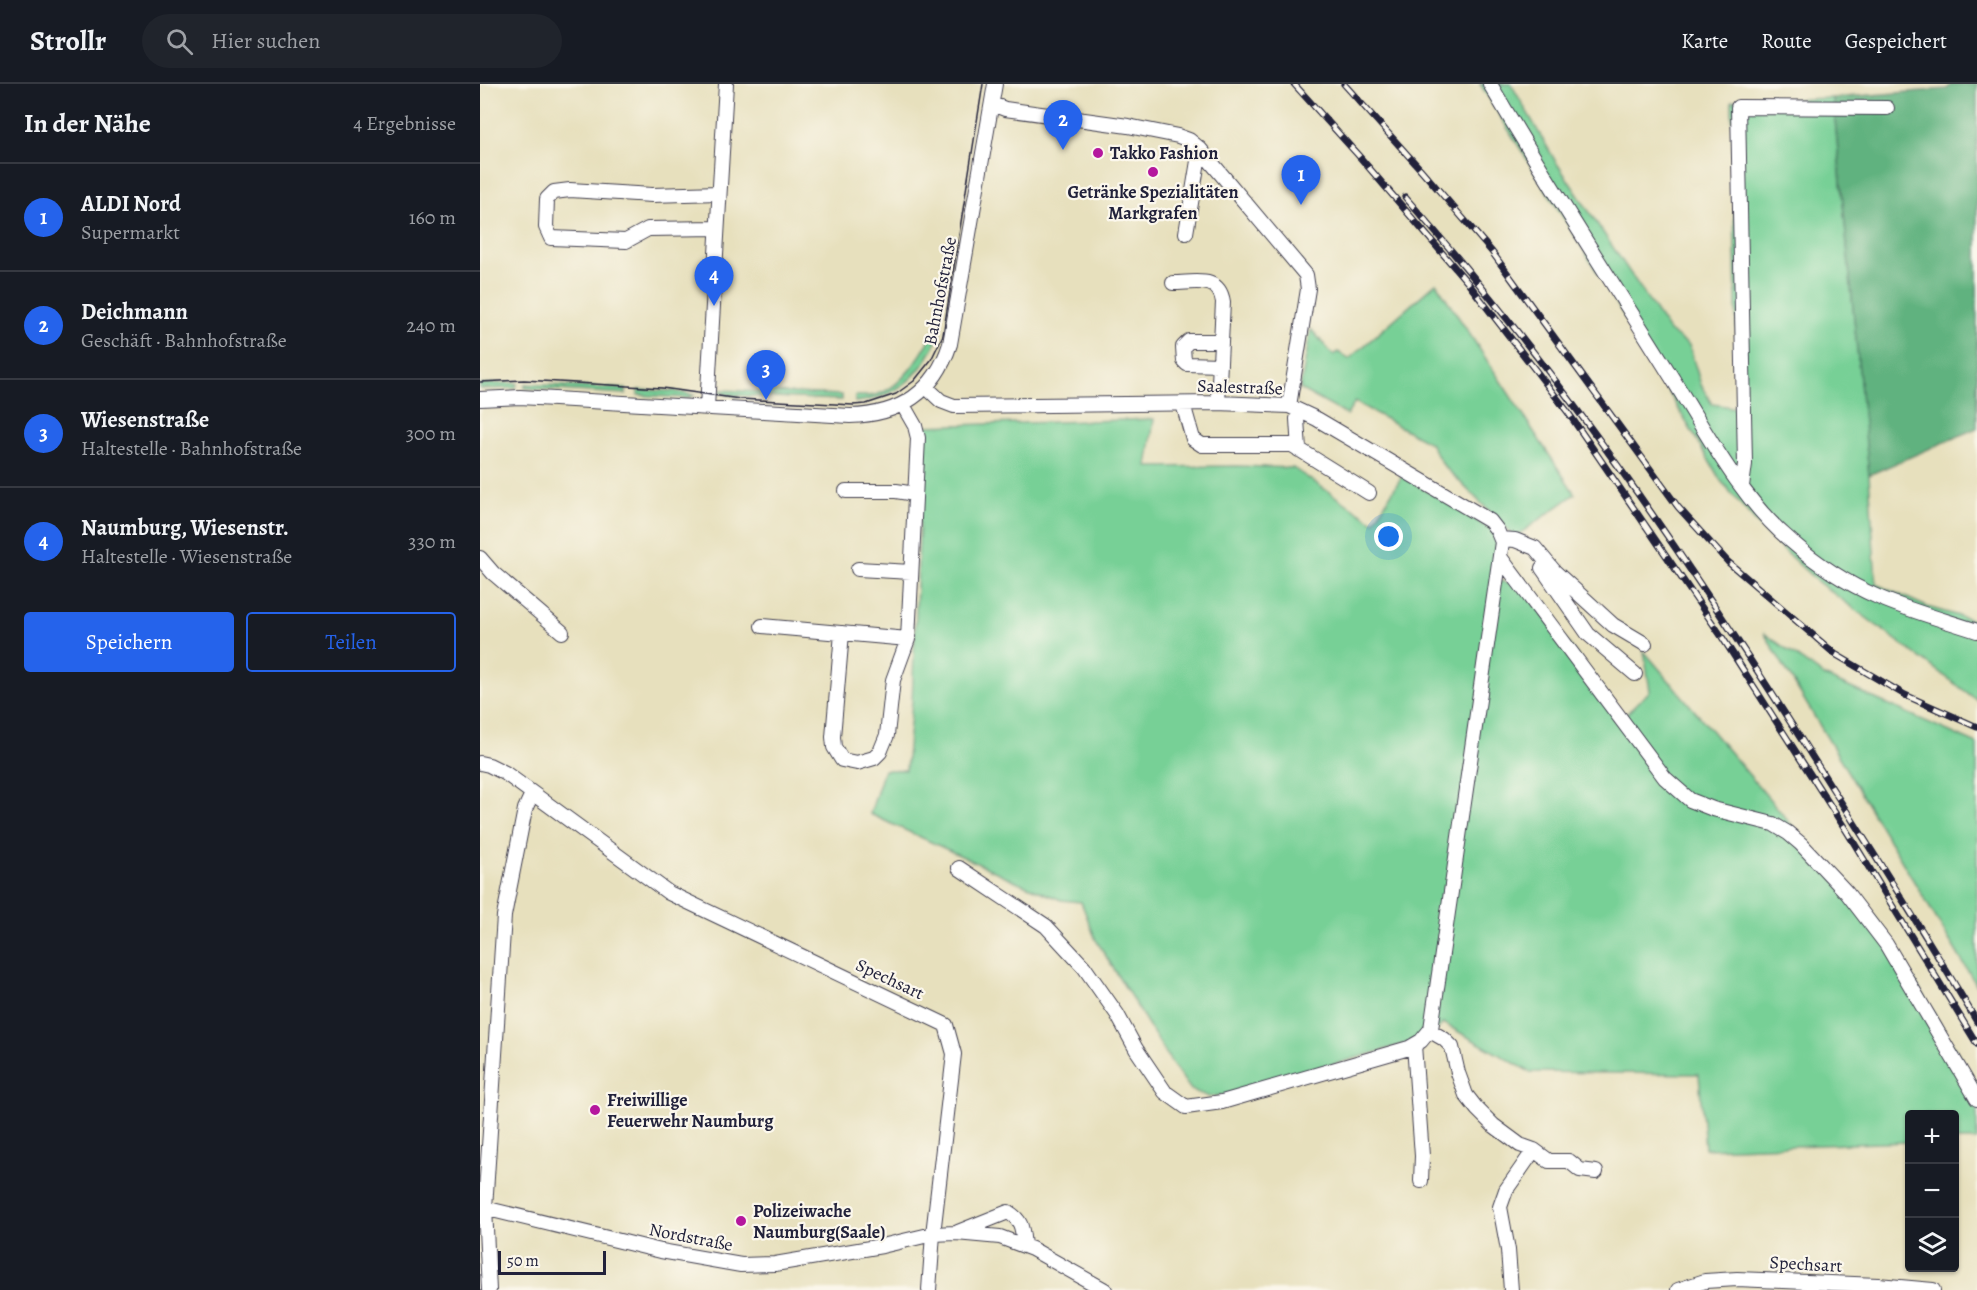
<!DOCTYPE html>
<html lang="de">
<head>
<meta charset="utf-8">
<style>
	body { margin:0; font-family:Alegreya,serif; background:#20242c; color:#f1f3f6 }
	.controls { position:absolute; right:18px; bottom:18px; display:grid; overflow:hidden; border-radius:6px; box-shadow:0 2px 4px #0004 }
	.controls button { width:54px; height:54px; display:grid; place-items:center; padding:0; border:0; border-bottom:2px solid #363941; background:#171b24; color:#f1f3f6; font:30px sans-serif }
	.scale { position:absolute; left:18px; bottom:15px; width:108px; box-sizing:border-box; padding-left:6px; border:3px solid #22223b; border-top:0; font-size:16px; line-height:21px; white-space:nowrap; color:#22223b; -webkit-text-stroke:4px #fbf7ec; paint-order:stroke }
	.you { position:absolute; left:909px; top:453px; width:21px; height:21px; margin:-15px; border:4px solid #fff; border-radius:50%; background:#1a73e8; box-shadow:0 0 0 9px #1a73e833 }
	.badge { display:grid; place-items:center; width:39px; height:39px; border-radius:50%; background:#2563eb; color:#fff; font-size:20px; font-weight:700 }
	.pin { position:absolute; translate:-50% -50px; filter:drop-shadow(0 2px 3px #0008) }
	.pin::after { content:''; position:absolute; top:32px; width:21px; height:18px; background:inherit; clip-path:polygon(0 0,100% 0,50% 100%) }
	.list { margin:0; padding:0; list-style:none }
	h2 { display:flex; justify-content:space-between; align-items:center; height:78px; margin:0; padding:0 24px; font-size:26px }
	h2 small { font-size:20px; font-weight:400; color:#9ea1a6 }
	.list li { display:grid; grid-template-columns:39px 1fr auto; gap:18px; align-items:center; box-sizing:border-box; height:108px; padding:0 24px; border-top:2px solid #363941 }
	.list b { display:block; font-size:22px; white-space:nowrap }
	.list p { margin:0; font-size:20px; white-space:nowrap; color:#9ea1a6 }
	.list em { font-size:20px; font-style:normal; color:#9ea1a6 }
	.actions { display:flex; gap:12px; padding:18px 24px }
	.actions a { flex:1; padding:14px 0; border:2px solid #2563eb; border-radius:6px; text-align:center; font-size:21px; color:#2563eb }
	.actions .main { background:#2563eb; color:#fff }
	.icon { flex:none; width:33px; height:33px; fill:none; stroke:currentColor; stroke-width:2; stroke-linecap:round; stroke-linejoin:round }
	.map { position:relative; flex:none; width:1497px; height:1206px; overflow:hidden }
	header { display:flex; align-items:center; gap:36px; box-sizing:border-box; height:84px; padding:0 30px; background:#171b24; border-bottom:2px solid #363941 }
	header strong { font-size:28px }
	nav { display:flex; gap:33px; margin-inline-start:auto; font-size:21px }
	.search { width:420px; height:54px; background:#20242c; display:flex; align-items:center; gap:15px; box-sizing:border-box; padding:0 21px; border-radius:33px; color:#9ea1a6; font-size:22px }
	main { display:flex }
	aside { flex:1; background:#171b24 }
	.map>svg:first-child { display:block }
	.green { fill:#77d096; stroke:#4c7968; stroke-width:1.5 }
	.forest { fill:#61b27f; stroke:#426a5d; stroke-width:1.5 }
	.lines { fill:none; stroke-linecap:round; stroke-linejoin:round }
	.minor-casing { stroke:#403e4e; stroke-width:16 }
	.minor { stroke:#fff; stroke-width:14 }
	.tram { stroke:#22223b; stroke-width:1.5 }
	.rail-casing { stroke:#22223b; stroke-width:7 }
	.rail { stroke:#fbf7ec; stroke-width:4.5; stroke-dasharray:14; stroke-linecap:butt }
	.poi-dot { fill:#b5179e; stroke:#fbf7ec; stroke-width:2 }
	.labels { text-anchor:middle; stroke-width:4.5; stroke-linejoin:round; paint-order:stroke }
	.poi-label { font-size:18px; font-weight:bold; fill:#22223b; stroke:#fbf7ec; text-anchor:start }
	.street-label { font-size:18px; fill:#22223b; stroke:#fbf7ec }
</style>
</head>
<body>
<header>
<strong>Strollr</strong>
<div class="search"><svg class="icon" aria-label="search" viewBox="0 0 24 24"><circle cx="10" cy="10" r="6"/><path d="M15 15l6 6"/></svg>Hier suchen</div>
<nav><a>Karte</a><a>Route</a><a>Gespeichert</a></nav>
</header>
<main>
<aside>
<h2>In der Nähe<small>4 Ergebnisse</small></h2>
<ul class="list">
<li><span class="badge">1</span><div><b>ALDI Nord</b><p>Supermarkt</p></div><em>160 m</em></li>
<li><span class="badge">2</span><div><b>Deichmann</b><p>Geschäft · Bahnhofstraße</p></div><em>240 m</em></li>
<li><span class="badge">3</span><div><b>Wiesenstraße</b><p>Haltestelle · Bahnhofstraße</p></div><em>300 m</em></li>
<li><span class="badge">4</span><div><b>Naumburg, Wiesenstr.</b><p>Haltestelle · Wiesenstraße</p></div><em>330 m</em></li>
</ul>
<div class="actions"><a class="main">Speichern</a><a>Teilen</a></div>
</aside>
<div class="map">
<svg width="1497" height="1206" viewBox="0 0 1497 1206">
	<rect width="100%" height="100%" fill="#fbf7ec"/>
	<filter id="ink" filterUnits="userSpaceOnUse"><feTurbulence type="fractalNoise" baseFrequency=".0167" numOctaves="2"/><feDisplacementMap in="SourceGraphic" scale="12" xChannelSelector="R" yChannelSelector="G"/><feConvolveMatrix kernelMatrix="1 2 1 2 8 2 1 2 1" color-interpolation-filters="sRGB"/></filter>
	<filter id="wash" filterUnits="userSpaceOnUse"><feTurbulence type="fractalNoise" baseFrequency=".008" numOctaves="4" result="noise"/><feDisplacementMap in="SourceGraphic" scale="24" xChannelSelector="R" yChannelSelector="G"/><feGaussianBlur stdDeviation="1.35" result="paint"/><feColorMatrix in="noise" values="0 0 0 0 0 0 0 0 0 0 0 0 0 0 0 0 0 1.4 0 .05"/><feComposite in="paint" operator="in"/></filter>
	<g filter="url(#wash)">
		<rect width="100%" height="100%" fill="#e7e0bd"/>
		<path class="green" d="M1000 0H1031L1076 78 1189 247 1209 261 1221 301 1232 320 1258 324 1252 17 1353 14 1389 391 1396 500 1447 523 1497 537V616L1338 498 1285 449 1241 397 1131 210Z
			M956 199 1095 410 1035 453 963 381 950 359 875 318 867 331 820 305 831 245 853 271 858 268 869 275Z
			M457 239 462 242C448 285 421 314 375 318V312C382 312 391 313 398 310 423 303 449 262 457 239Z
			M37 299 36 304 0 305V300Z
			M45 300 146 305V310L45 304Z
			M158 306 193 307 214 311 208 314 158 311Z
			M239 306 362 311V316L250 311 241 309Z
			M674 335 667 383 757 382 813 384 894 438 922 392 1019 450 1018 497 1044 500 1143 633 1170 607 1164 567 1321 752 1380 815 1400 840 1497 1001V1056H1475L1474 1030H1430L1429 1058 1225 1065 1219 990 1050 988 963 939 952 952 755 1009 729 1013 711 1006 693 981 616 856 601 818 581 816 538 798 390 730 404 686H426L432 617 444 342Z
			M1284 549 1344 592 1497 660V902Z"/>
		<path class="forest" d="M1472 0H1497V344L1389 391 1353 14 1467 5Z"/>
	</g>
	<g filter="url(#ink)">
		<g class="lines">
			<g class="minor-casing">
				<path id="minor" d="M1010 0C1067 98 1129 193 1189 289 1224 344 1260 415 1311 457 1336 479 1368 500 1398 513 1430 527 1464 536 1497 547
					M512 20 525 25 648 42 698 52 709 56 720 65 826 191 828 205 809 322
					M237 144 168 145 146 157 71 154 66 143 67 115 74 108 90 106 172 111 239 109
					M706 149 720 65
					M693 199C715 199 739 191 743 218L738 319
					M740 281 707 280 704 277 703 263 709 257H741
					M446 303 461 317 474 322 738 319 809 322 837 335 1010 437 1017 446 1022 458 951 945 941 957 929 964 742 1018 706 1023 685 1008 656 965 637 930 604 883 566 842 479 784
					M0 315 40 313 370 332C419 331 455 308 470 260L515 0
					M703 320 713 355 722 361H812L889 409
					M227 323 246 0
					M819 366 817 335 819 327
					M1262 402 1265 380 1258 23 1407 24
					M366 407H416L435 410
					M1021 455 1035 456 1055 464 1075 488 1133 541 1165 560
					M1020 473 1185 694 1210 716 1233 725 1293 740 1308 749 1321 760 1367 809 1406 860 1497 1015
					M0 474 13 489 82 548
					M1062 484 1108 550 1155 590
					M378 485 431 488
					M282 542 428 555
					M362 549 353 653 354 663 362 676 377 679 394 674 400 668 407 651 413 596 428 555 438 354 435 342 423 321
					M0 679 9 681 25 689 189 809 466 941 474 970 453 1150 449 1206
					M950 947 964 955 972 963 978 989 986 1011 997 1025 1013 1041 1040 1061 1054 1066 1026 1106 1020 1123 1028 1166 1031 1206
					M934 961 942 1072 941 1097
					M1054 1066 1069 1077H1089L1100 1086 1116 1088
					M0 1123 181 1167 261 1181 295 1180 402 1162 453 1150 476 1149 520 1153 552 1165 625 1206
					M478 1148 528 1128C543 1137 542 1145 544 1162
					M9 1206 5 1124 24 832 45 725 52 710
					M1198 1206 1225 1197 1257 1195 1398 1201 1453 1206"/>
			</g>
			<use href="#minor" class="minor"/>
			<path class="tram" d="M0 298 44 296 182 304 260 315 373 321 386 320 416 310 434 297 451 276 463 251 503 0"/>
			<g class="rail-casing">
				<path id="rail" d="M814 0 878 71 988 199 1087 327 1242 553 1366 746 1497 960
					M864 0 943 88 1012 168 1198 423 1248 478 1355 570 1425 611 1497 643
					M925 113C1082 290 1214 485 1340 685 1393 769 1447 852 1497 938"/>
			</g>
			<use href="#rail" class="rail"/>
		</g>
	</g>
	<g class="poi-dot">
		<circle cx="618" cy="69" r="6"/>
		<circle cx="673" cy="88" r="6"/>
		<circle cx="115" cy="1026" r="6"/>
		<circle cx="261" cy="1137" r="6"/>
	</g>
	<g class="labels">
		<g class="poi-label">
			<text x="630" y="75">Takko Fashion</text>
			<text x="673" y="114" text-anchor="middle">Getränke Spezialitäten<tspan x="673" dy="21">Markgrafen</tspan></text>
			<text x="127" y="1022">Freiwillige<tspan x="127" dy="21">Feuerwehr Naumburg</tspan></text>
			<text x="273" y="1133">Polizeiwache<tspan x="273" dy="21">Naumburg(Saale)</tspan></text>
		</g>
		<g class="street-label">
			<text transform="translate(460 207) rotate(-79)" y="6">Bahnhofstraße</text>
			<text transform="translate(760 303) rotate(2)" y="6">Saalestraße</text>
			<text transform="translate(410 895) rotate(25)" y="6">Spechsart</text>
			<text transform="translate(211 1153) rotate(11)" y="6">Nordstraße</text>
			<text transform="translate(1326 1180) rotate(3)" y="6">Spechsart</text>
		</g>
	</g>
</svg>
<div class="controls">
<button>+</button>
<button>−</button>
<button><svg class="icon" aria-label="layers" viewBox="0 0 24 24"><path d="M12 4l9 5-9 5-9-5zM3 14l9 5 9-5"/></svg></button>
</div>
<div class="scale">50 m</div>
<div class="you"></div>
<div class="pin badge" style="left:821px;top:121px">1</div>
<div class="pin badge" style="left:583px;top:66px">2</div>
<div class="pin badge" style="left:286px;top:316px">3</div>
<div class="pin badge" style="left:234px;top:222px">4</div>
</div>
</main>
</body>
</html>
